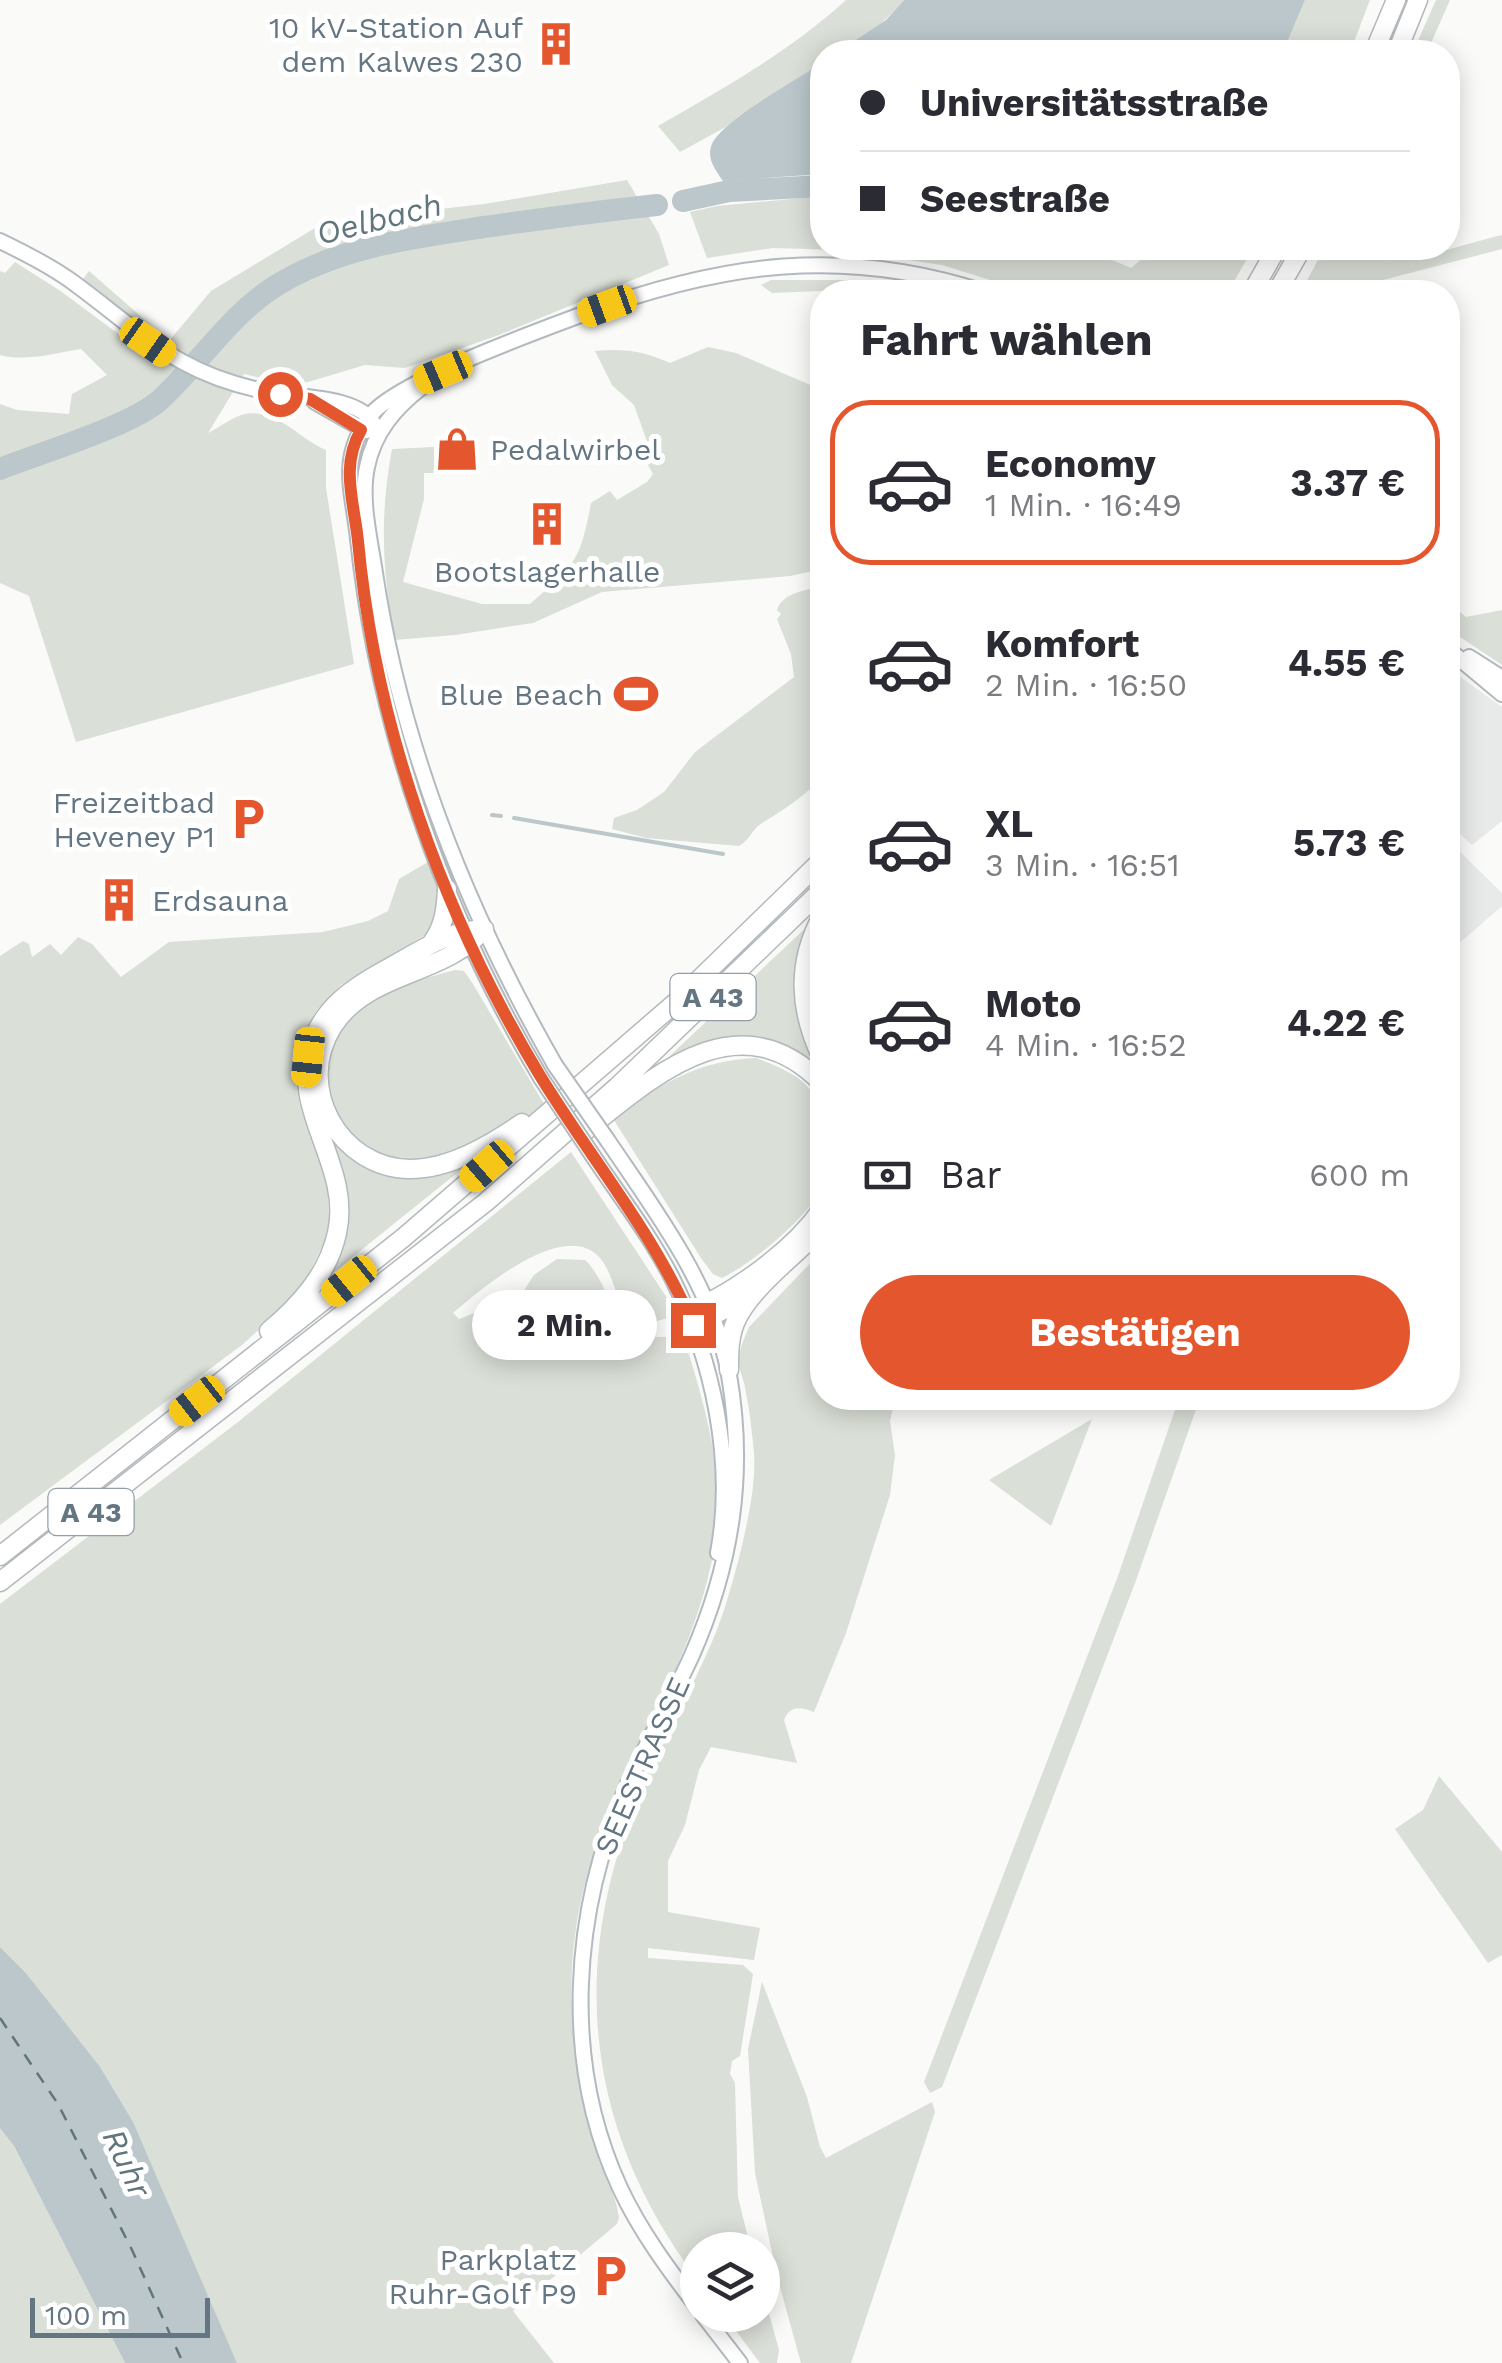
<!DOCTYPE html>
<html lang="de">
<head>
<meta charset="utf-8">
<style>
	:root { --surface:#fff; --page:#f2f2f3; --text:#2b2b33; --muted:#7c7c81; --line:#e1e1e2; --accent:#e4572e }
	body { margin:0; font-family:"Work Sans",sans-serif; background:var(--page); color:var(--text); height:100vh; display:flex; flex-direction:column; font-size:38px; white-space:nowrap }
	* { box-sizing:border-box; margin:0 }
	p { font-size:32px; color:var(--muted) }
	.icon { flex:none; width:55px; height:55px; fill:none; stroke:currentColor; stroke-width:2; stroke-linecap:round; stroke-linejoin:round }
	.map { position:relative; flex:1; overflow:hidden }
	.sheet { position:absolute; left:810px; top:280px; width:650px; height:1130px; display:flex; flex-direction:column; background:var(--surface); border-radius:40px; box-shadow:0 5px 25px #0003 }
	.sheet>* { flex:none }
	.guide { position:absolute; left:810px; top:40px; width:650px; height:220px; border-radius:40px; box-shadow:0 5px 25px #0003; display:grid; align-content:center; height:220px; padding:0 50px; background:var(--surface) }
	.controls { position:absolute; left:680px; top:2232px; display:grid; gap:20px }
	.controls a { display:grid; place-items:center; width:100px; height:100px; border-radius:50%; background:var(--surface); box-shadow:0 5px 25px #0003; font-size:50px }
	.scale { position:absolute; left:30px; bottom:25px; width:180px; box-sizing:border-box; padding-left:10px; border:5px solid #657683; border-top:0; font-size:28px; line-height:35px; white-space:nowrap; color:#657683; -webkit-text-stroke:8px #fff; paint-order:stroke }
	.end { position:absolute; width:45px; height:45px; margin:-22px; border:12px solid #e4572e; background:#fff; box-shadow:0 0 0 5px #fff }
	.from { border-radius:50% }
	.bubble { position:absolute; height:70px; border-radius:35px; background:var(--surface); box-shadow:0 5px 25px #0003; font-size:32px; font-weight:700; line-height:70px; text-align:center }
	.car { position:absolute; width:30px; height:60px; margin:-30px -15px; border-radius:12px; box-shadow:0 0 8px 2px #0007; background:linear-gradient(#f5c518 24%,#345 0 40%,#f5c518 0 76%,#345 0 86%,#f5c518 0) }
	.guide b { display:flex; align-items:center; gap:35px; height:95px; font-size:38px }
	.guide b+b { border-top:2px solid var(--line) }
	.guide i { width:25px; height:25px; background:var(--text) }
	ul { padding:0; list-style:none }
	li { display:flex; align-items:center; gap:30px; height:165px; margin:0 20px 15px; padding:0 30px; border:5px solid transparent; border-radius:40px }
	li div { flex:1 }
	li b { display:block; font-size:38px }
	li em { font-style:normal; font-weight:700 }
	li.current { border-color:var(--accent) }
	li>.icon { width:90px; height:90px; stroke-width:1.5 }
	h2 { padding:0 50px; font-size:45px; line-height:120px }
	.pay { display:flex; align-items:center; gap:25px; height:110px; padding:0 50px; font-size:38px }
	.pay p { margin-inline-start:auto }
	.action { display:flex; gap:20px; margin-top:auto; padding:20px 50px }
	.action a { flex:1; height:115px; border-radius:60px; background:var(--accent); color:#fff; font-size:40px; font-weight:700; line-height:115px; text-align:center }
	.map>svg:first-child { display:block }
</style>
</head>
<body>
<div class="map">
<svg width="1502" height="2363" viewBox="0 0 1502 2363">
	<rect width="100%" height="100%" fill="#fafaf8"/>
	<!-- built -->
	<path fill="#e8e9e9" d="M 1448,668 L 1502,707 L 1502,821 L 1472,845 L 1448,823 Z
		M 1448,840 L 1502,893 L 1502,906 L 1448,953 Z"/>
	<!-- green -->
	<path fill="#dadfd7" d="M 846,0 L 904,0 C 884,23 853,52 822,52 L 822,63 L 724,128 L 680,152 L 658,126 C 724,88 789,52 846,0 Z
		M 1305,0 L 1370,0 L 1350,52 L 1283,52 Z
		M 1436,0 L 1450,0 L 1427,52 L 1413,52 Z
		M 627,180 L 659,234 L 669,265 L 499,335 L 405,368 L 365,365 L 308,382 L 285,384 L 244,374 L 208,433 C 219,428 232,417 245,414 C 277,408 299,439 326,450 L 326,488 L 354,664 L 76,742 L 29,596 L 0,583 L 0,404 L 17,410 L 69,414 L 72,394 L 107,375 L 81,349 C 55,353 25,362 0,355 L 0,271 L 5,273 L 15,262 L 59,290 L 147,355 L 161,346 L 81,282 L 89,271 L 169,341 L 211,291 L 325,222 L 484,204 Z
		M 822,196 L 822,248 L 1084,248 L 1131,268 L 1155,248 L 1253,248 L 1228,292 L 1028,292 L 942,265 L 841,250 L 773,248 L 707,258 L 690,212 L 717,206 Z
		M 1502,235 L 1502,249 L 1337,292 L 1301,292 L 1324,248 C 1346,247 1363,259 1385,260 C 1416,262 1470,242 1502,235 Z
		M 771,280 L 877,280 L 939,292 L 889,292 L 868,289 L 772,293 L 761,285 Z
		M 708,347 L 736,353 L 822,390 L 822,569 L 790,576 L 602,592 L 533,623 L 455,635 L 394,640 C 383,570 379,519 392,449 L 434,447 L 434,473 L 424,473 L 424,499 L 403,582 L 482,604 L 530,604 C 575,565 580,562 591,503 L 610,491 L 617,500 L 647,482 L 653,474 L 648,465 L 654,461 L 634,405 L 612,385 L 595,351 C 623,348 645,351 670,363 Z
		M 822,586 L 822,778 C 804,796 784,810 762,823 C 752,829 750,840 739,846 L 646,838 L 612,829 L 614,818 L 637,810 L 664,792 L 695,752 L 794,677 L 791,654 L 777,619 L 781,614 L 777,610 C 783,592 805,591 822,586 Z
		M 1448,602 L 1466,617 L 1502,610 L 1502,665 L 1448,629 Z
		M 433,859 L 445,890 L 430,932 L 341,985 L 317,1010 L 305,1035 L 298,1054 L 295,1079 L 300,1105 L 327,1175 L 329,1221 L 324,1243 L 299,1293 L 242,1345 L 0,1525 L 0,956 L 23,941 L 29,944 L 32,957 L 50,944 L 61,955 L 78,937 L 92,944 L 121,977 L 169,942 L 323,932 L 368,921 L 388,911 L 399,879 Z
		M 813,921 L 800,963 L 822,1077 L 759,1042 L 658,1067 Z
		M 455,970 L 464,971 L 473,984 L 544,1104 L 505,1133 L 425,1165 L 386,1163 L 339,1130 L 321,1077 L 337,1026 L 373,992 Z
		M 333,1024 L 319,1095 L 375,1164 L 464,1157 L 467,1165 L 319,1284 L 340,1232 L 313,1110 Z
		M 756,1058 C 814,1080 822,1092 822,1154 C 822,1165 825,1182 820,1191 C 805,1220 751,1264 722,1278 L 713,1274 L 701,1258 L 612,1117 C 662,1085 694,1061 756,1058 Z
		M 571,1152 L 671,1304 L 670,1317 C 614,1339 622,1284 600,1258 C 565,1217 481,1289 453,1313 L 459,1319 L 521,1295 L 534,1275 L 557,1259 L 585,1260 C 611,1285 608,1326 649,1336 C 660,1338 670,1336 681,1337 L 685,1341 C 703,1400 723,1466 717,1528 C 701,1674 593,1789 575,1936 C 565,2008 577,2084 597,2154 C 603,2175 617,2197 619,2218 L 617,2224 L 513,2311 L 554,2363 L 237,2363 L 180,2235 L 56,2012 L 26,1973 L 0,1947 L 0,1604 L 238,1422 Z
		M 822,1251 L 822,1398 L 895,1398 L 890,1421 L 895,1455 L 890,1495 L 846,1633 L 814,1712 C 801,1707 790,1705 784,1720 L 797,1763 L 711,1747 L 699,1770 L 685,1825 L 668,1861 L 668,1912 L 760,1928 L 754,1960 L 648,1948 L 648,1958 L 743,1965 L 753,1974 L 740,2056 L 732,2061 L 730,2074 L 735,2083 L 738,2197 L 751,2250 L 698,2250 L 697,2279 C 583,2127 568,1961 642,1787 C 663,1739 690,1693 711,1644 C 724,1615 733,1581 741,1550 C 748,1519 756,1486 754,1453 C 752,1433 750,1412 746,1393 C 745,1383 740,1373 739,1364 C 738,1351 744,1339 749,1327 Z
		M 1179,1398 L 1200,1398 L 1135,1583 L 942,2087 L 930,2093 L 924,2082 L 1118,1576 Z
		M 1092,1419 L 1051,1526 L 989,1480 Z
		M 1439,1776 L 1502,1852 L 1502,1955 L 1488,1963 L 1395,1829 L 1423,1810 Z
		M 762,1982 L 807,2097 L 820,2147 L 826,2158 L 932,2102 L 935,2112 L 851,2363 L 801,2363 L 777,2276 L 755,2173 L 748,2049 Z
		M 0,2128 L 14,2146 L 125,2363 L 0,2363 Z
		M 763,2292 L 779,2350 L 777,2363 L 760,2363 L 724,2315 L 762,2315 Z"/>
	<!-- water -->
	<path fill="#bbc7cb" d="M 904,0 L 1305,0 L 1283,52 L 838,52 L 886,20 Z
		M 822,63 L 822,174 L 723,181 C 715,169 706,158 712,144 C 723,120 798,79 822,63 Z
		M 0,1947 L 26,1973 L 100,2067 L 133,2122 L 237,2363 L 125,2363 L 14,2146 L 0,2128 Z"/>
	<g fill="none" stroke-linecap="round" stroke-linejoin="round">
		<!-- stream -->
		<path stroke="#bbc7cb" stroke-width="4" d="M 492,815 L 501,816
			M 514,818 L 723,854"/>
		<!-- canal -->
		<path stroke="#bbc7cb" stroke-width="12" d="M 815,186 L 817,174
			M 754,189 L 755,176"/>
		<!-- river -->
		<path stroke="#bbc7cb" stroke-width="22" d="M 683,201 L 729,191 L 822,186
			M 0,469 C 40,453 131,426 160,400 C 199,364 229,316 274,287 C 337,247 411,238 484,227 C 542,219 599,211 657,205"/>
		<!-- ferry -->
		<path stroke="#60757c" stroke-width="2.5" stroke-dasharray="12 10" stroke-linecap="butt" d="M 0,2018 L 58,2104 L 132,2250 L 183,2363"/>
		<!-- secondary casing -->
		<g stroke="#b3babf" stroke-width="18">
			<path id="secondary" d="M 0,241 C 25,253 51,266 74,283 C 147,337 179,376 274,393 C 303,398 359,397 374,424
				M 422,387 C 395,408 374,432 367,467 C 360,500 370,539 375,573 C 401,747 468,913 555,1065
				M 315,402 L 366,431
				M 1448,649 L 1502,694
				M 1469,657 L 1502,678
				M 541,1078 C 444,914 378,729 358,539 C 353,491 338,459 370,416 C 395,382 541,330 586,313 C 723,263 843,246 984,292
				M 608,1141 C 656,1212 714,1288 729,1375 C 746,1473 732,1564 692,1655 C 672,1699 648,1740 628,1784 C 572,1910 561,2060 620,2188 C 640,2231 669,2270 698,2308
				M 593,1156 C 619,1195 650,1235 672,1278 C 713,1360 735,1462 718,1553
				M 703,2315 L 740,2363"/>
		</g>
		<!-- highway casing -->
		<g stroke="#b4b9bd" stroke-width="21">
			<path id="highway" d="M 1374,52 L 1396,0
				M 1397,52 L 1418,0
				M 1252,292 L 1277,248
				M 1277,292 L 1302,248
				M 822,916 C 796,964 799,1010 822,1058
				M 484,929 C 445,976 368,971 333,1026 C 294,1087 339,1168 410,1169 C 450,1169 490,1145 522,1123
				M 431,944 C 444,927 446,910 447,889
				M 585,1131 C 656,1074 739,999 822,1083
				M 688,1312 C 734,1293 793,1251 822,1209
				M 693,1325 L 746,1299
				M 269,1331 C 300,1305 328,1274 337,1233 C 352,1167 292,1113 310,1048 C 322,1008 352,988 387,969 C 418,952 449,930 484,929
				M 729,1370 C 729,1354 729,1338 735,1323 C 749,1289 797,1254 822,1228
				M 0,1556 L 403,1238 L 675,1003 L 822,860
				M 0,1582 L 486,1202 L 617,1087 L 822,890"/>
		</g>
		<!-- secondary -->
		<use href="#secondary" stroke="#fff" stroke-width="14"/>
		<!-- highway -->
		<use href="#highway" stroke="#fff" stroke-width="18"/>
		<!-- secondary-bridge casing -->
		<g stroke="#b3babf" stroke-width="18" stroke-linecap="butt">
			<path id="secondary-bridge" d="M 555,1065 L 608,1141
				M 541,1078 L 593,1156"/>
		</g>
		<!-- secondary-bridge -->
		<use href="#secondary-bridge" stroke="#fff" stroke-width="14"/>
	</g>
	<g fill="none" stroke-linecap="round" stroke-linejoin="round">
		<!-- route -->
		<path stroke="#e4572e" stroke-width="12" d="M 280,394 L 310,399 L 361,430 C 340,466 354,502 358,541 C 375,726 443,915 539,1074 C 590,1158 655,1234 693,1325"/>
	</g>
	<!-- icons -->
	<defs>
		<g id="building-bare" transform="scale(3.45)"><path d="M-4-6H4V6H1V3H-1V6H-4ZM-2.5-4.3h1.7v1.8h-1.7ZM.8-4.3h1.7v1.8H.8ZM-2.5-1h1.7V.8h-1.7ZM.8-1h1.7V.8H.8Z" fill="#e4572e" stroke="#fff" stroke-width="2.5" paint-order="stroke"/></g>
		<g id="shop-bare" transform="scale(3.45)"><path d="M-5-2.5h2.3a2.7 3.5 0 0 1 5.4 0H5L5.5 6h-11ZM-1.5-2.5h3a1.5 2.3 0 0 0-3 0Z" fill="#e4572e" stroke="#fff" stroke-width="2.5" paint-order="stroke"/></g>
		<g id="stadium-bare" transform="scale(3.45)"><path d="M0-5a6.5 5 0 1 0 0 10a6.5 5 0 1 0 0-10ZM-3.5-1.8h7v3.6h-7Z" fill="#e4572e" stroke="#fff" stroke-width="2.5" paint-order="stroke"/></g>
		<g id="parking-bare" transform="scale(3.45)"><path d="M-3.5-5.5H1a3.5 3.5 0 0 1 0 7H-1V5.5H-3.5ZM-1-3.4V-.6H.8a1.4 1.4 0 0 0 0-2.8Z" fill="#e4572e" stroke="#fff" stroke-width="2.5" paint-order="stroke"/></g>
	</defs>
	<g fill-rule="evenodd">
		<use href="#building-bare" x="556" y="44"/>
		<use href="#shop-bare" x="457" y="449"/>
		<use href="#building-bare" x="547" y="524"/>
		<use href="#stadium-bare" x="636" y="694"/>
		<use href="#parking-bare" x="248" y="819"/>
		<use href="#building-bare" x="119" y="900"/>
		<use href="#parking-bare" x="610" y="2276"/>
	</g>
	<g text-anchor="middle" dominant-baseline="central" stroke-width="10" stroke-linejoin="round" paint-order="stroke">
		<!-- shield labels -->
		<g fill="#fff" stroke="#939fa8" stroke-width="2.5">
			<rect x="670.5" y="974" width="85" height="46" rx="8"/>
			<rect x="48.5" y="1489" width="85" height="46" rx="8"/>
		</g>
		<g font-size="28" font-weight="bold" fill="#657683">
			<text x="713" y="997">A 43</text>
			<text x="91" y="1512">A 43</text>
		</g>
		<!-- poi labels -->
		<g font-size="30" fill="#657683" stroke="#fff" text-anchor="end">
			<text x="523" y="27">10 kV-Station Auf<tspan x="523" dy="34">dem Kalwes 230</tspan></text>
			<text x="490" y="449" text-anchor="start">Pedalwirbel</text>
			<text x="547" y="571" text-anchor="middle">Bootslagerhalle</text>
			<text x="603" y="694">Blue Beach</text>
			<text x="215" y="802">Freizeitbad<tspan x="215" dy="34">Heveney P1</tspan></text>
			<text x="152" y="900" text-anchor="start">Erdsauna</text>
			<text x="577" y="2259">Parkplatz<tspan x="577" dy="34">Ruhr-Golf P9</tspan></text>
		</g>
		<!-- street labels -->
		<g font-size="30" fill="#657683" stroke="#fff">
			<text transform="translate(642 1766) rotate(-66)">SEESTRASSE</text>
		</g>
		<!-- water labels -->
		<g font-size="32" font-style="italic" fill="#60757c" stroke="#fff">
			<text transform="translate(379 219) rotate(-14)">Oelbach</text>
			<text transform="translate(127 2163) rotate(65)">Ruhr</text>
		</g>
	</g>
</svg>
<div class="controls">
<a><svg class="icon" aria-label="layers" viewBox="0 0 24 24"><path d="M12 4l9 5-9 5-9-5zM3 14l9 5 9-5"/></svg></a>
</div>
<div class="scale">100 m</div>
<i class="end from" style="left:280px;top:394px"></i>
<i class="end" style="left:693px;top:1325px"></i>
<div class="bubble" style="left:472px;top:1290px;width:185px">2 Min.</div>
<i class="car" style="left:607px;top:306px;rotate:250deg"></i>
<i class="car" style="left:148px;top:342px;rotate:125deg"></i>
<i class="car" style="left:443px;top:372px;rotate:247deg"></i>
<i class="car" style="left:308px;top:1057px;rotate:186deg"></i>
<i class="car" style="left:487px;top:1166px;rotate:229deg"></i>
<i class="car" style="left:349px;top:1281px;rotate:231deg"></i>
<i class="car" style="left:197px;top:1401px;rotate:232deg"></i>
<div class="guide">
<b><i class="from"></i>Universitätsstraße</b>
<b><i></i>Seestraße</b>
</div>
<section class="sheet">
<h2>Fahrt wählen</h2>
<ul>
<li class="current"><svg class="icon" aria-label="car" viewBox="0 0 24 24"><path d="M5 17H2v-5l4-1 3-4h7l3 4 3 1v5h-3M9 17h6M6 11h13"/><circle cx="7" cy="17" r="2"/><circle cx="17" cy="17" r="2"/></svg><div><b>Economy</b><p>1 Min. · 16:49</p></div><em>3.37 €</em></li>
<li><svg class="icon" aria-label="car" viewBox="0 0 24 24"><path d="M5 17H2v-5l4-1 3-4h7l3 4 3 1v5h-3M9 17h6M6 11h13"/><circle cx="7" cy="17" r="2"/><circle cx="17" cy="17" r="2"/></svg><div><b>Komfort</b><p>2 Min. · 16:50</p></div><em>4.55 €</em></li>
<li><svg class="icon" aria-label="car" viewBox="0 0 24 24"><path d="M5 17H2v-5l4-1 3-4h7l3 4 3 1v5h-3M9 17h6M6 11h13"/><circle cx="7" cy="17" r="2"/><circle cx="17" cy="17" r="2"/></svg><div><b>XL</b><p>3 Min. · 16:51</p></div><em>5.73 €</em></li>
<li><svg class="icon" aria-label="car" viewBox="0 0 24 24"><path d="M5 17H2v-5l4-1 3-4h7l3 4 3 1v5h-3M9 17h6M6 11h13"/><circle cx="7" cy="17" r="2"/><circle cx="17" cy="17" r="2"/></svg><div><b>Moto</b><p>4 Min. · 16:52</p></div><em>4.22 €</em></li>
</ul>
<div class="pay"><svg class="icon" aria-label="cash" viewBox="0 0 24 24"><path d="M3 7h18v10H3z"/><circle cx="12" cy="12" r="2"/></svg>Bar<p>600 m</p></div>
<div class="action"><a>Bestätigen</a></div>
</section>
</div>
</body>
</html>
